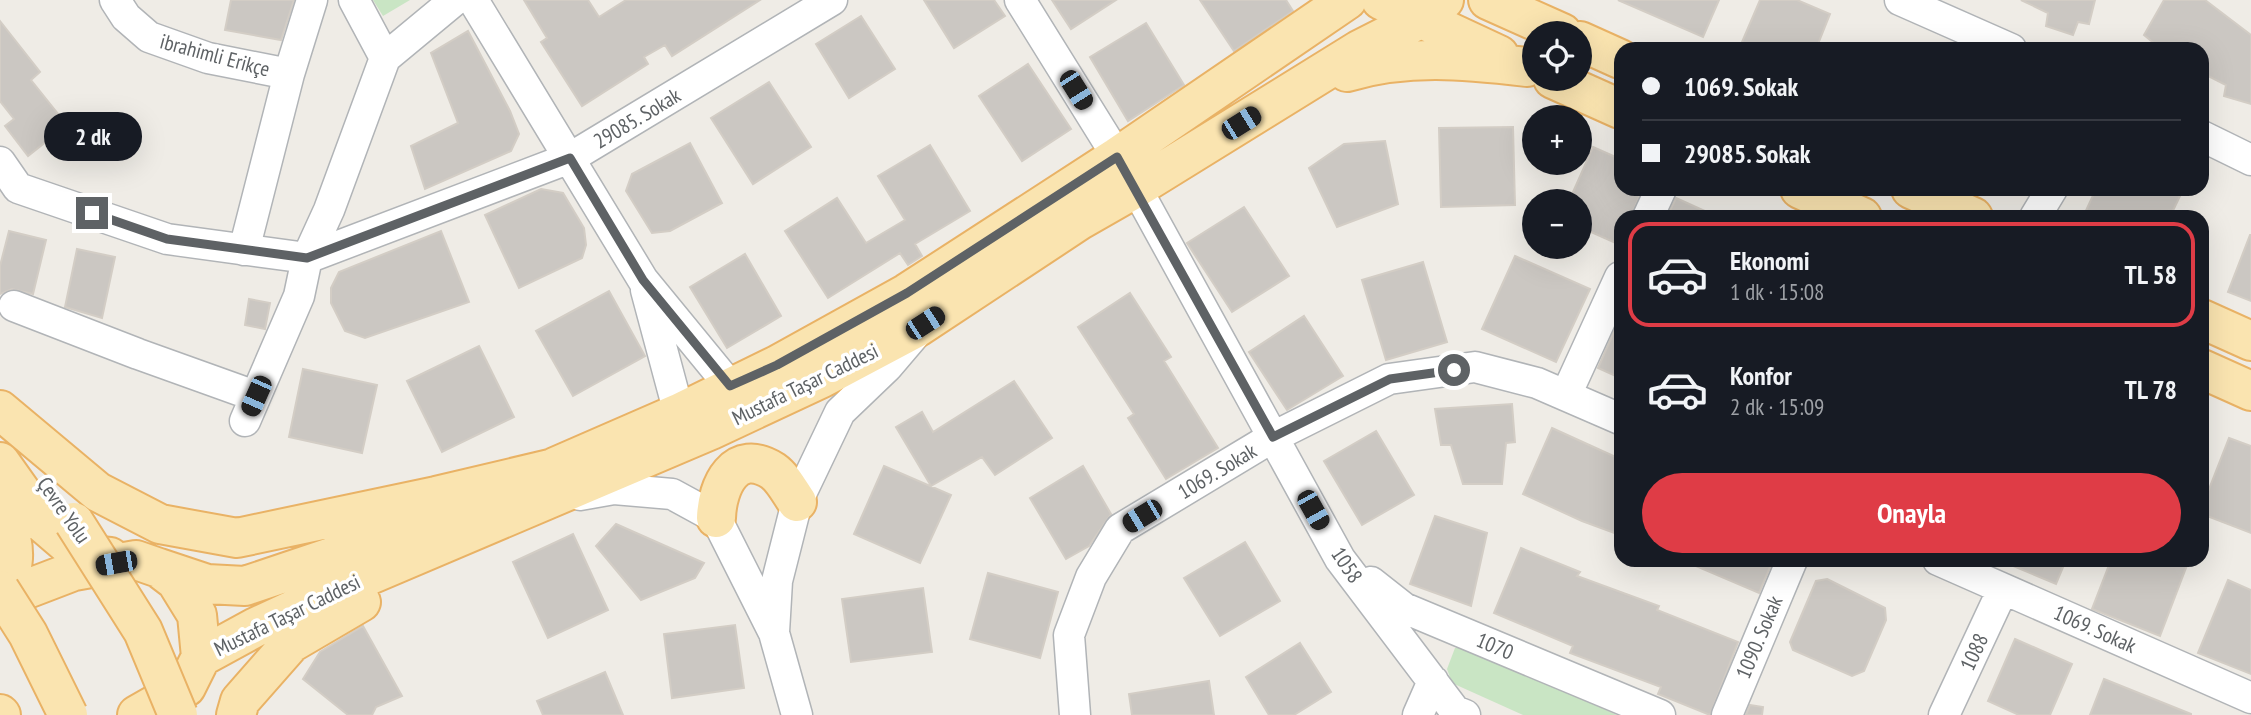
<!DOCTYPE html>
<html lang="tr">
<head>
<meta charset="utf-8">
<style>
	:root { --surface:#171b24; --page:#242831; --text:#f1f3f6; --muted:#9ea1a6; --line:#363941; --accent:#df3c46 }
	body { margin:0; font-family:"PT Sans Narrow",sans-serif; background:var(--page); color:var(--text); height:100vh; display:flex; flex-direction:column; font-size:26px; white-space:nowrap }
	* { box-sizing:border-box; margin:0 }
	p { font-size:23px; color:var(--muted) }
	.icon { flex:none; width:38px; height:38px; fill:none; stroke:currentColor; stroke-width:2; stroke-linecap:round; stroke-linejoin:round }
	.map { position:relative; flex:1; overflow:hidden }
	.details { position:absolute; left:1614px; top:210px; width:595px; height:357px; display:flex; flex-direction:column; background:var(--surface); border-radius:21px; box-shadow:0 7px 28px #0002 }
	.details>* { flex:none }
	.guide { position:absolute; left:1614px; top:42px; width:595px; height:154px; border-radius:21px; box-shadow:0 7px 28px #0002; display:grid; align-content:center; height:154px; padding:0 28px; background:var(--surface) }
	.fabs { position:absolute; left:1522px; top:21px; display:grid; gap:14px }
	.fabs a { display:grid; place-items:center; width:70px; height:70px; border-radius:50%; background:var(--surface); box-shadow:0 7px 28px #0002; font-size:35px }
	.end { position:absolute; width:32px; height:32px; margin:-16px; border:9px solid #5e6265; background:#fff; box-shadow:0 0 0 4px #fff }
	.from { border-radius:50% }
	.bubble { position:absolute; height:49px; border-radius:24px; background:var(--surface); box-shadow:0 7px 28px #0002; font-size:23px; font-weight:600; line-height:49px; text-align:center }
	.car { position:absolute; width:21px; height:42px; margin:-21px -10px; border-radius:9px; box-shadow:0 0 5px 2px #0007; background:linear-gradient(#222 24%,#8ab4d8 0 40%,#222 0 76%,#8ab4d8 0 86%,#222 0) }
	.guide b { display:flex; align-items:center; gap:24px; height:66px; font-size:26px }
	.guide b+b { border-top:2px solid var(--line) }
	.guide i { width:18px; height:18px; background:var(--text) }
	ul { padding:12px 0 0; list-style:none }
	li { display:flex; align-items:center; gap:21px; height:105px; margin:0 14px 10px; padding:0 14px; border:4px solid transparent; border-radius:21px }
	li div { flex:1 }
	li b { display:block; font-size:26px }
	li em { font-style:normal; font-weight:600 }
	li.on { border-color:var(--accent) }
	li>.icon { width:63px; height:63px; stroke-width:1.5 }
	.primary-button { display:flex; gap:14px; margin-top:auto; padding:14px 28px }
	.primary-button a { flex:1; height:80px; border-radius:42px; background:var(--accent); color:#fff; font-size:28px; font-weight:600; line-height:80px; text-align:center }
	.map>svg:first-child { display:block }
</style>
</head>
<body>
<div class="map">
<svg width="2251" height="715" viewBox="0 0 2251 715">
	<rect width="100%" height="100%" fill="#efece6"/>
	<!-- green -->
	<path fill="#c9e5c4" d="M 373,0 L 410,0 L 383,16 Z
		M 1469,647 L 1617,715 L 1523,715 L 1452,683 L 1447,669 L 1455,648 Z"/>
	<!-- building -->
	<path fill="#cbc7c2" stroke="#d3cdc5" stroke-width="2" d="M 231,0 L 294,0 L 281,40 L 225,30 Z
		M 524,0 L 588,0 L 599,17 L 626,0 L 760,0 L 672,56 L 665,45 L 644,57 L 648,64 L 582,106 L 541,42 L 547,38 Z
		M 924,0 L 994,0 L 1005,16 L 954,48 Z
		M 1052,0 L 1116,0 L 1071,29 Z
		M 1200,0 L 1286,0 L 1293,11 L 1234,51 Z
		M 1618,0 L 1719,0 L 1703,37 Z
		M 1760,0 L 1797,0 L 1830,14 L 1816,49 L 1739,49 Z
		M 2021,0 L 2095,0 L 2089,24 L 2078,22 L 2073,35 L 2046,26 L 2048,13 Z
		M 2164,0 L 2205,0 L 2251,35 L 2251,104 L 2224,96 L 2226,85 L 2202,73 L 2202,49 L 2161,49 L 2144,35 Z
		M 861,16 L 895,69 L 849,98 L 816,44 Z
		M 0,21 L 40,72 L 31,80 L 67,125 L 28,156 L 5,126 L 14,119 L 0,101 Z
		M 1146,23 L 1184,85 L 1128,121 L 1090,57 Z
		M 468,31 L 510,111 L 519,134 L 511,151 L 425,189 L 411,146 L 458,123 L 431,53 Z
		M 1028,64 L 1071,129 L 1022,161 L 979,96 Z
		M 769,82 L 811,147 L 753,184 L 711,118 Z
		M 1513,127 L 1515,205 L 1441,207 L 1439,128 Z
		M 1385,141 L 1398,204 L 1337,227 L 1309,168 L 1344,144 Z
		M 690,143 L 722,203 L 670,231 L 652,233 L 626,191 L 632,174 Z
		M 930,145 L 970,211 L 915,244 L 922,256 L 908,265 L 900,253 L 828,298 L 785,231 L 837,198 L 866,243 L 905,220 L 878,176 Z
		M 1593,147 L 1620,159 L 1620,189 L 1642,189 L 1631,217 L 1620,217 L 1620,245 L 1580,227 L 1580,201 L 1569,201 Z
		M 541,189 L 563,193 L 584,228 L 586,245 L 582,258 L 519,288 L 485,215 Z
		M 2096,189 L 2164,189 L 2180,196 L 2170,217 L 2083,217 Z
		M 1676,198 L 1718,217 L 1667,217 Z
		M 1244,207 L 1289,276 L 1232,312 L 1187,243 Z
		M 9,231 L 46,240 L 33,294 L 12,289 L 0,294 L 0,266 Z
		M 441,231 L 469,302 L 365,338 L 345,331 L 331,303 L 331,288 L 339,272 Z
		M 2250,235 L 2251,235 L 2251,301 L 2228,292 Z
		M 77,249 L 115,257 L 102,318 L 65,307 Z
		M 745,254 L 781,316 L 727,348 L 690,287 Z
		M 1515,256 L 1590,289 L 1556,362 L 1482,329 Z
		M 1423,262 L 1447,342 L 1386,360 L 1362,280 Z
		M 609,291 L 645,356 L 573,396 L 536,331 Z
		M 1130,293 L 1171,357 L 1164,361 L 1218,448 L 1166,479 L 1128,418 L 1134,414 L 1078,327 Z
		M 249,299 L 270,303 L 265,329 L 245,325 Z
		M 1304,316 L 1343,376 L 1287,410 L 1249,352 Z
		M 1620,318 L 1620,378 L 1598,368 Z
		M 479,346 L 514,417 L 442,452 L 407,381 Z
		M 303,369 L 377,385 L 362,453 L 289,437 Z
		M 1014,381 L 1052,438 L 995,475 L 982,457 L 931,486 L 896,427 L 922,412 L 933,432 Z
		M 1512,404 L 1515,442 L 1506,443 L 1502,484 L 1463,484 L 1451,445 L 1441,445 L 1435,409 Z
		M 1552,428 L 1620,459 L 1620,535 L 1582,521 L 1523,494 Z
		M 1376,431 L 1414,495 L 1362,525 L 1324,461 Z
		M 2229,438 L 2251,446 L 2251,533 L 2202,514 L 2202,507 Z
		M 884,466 L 951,495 L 920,563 L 854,534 Z
		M 1083,466 L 1111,514 L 1089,546 L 1066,559 L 1030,498 Z
		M 1435,516 L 1487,533 L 1471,606 L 1410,584 Z
		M 616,524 L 704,563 L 695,578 L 641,600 L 596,546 Z
		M 573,534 L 608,610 L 548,638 L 513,562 Z
		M 1245,542 L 1280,601 L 1220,636 L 1184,578 Z
		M 1521,548 L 1580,572 L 1577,576 L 1659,606 L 1657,610 L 1738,642 L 1710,715 L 1658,694 L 1661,687 L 1570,653 L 1573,646 L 1494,613 Z
		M 1682,560 L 1773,560 L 1759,593 Z
		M 1999,560 L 2066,560 L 2056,584 Z
		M 2111,560 L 2189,560 L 2160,636 L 2092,609 Z
		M 988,573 L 1058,592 L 1040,658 L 970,639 Z
		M 1827,579 L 1885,608 L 1886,620 L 1864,671 L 1852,676 L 1793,650 L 1790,642 L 1816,581 Z
		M 2228,580 L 2251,590 L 2251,674 L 2198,653 Z
		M 923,588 L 932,652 L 851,662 L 842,599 Z
		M 735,625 L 744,688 L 672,698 L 664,634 Z
		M 363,626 L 402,696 L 376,707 L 372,715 L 348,715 L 303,679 L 320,652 Z
		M 2015,639 L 2072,664 L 2050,715 L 2019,715 L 1988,701 Z
		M 1300,643 L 1331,692 L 1294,715 L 1269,715 L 1246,677 Z
		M 605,672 L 623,715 L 543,715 L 537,701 Z
		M 2104,679 L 2191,714 L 2191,715 L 2090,715 Z
		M 1209,681 L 1214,715 L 1132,715 L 1129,694 Z
		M 1750,705 L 1763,707 L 1762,715 L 1746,715 Z"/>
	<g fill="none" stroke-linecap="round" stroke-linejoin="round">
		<!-- minor casing -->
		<g stroke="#b1b4b7" stroke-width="33">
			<path id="minor" d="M 115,0 L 126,17 L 149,37 L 208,58 L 289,74
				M 354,0 L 385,58
				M 473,0 L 643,280 L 730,386
				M 1020,0 L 1130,177 L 1340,559 L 1455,711 L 1465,715
				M 1900,0 L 2011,49
				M 2202,136 L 2251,160
				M 0,162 L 18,188 L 167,239 L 307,258 L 570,158 L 832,0
				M 1648,217 L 1661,189
				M 2035,217 L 2052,189
				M 244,250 L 289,74 L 312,0
				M 646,290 L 679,413
				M 14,306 L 138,354 L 255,396
				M 1566,395 L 1620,277
				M 245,421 L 299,296 L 307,258 L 329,210 L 385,58 L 455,0
				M 580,495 L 614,489 L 672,494 L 716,518 L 774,633 L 797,715
				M 1938,560 L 2251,698
				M 1371,582 L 1404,608 L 1660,715
				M 774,632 L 777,581 L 797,502 L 840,412 L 887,367 L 916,333
				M 1075,715 L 1069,635 L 1091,577 L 1120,529 L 1273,437 L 1389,379 L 1475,367 L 1537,383 L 1620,419
				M 1418,715 L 1433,681
				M 1727,715 L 1792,560
				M 1944,715 L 2003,589"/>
		</g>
		<!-- major casing -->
		<g stroke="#e9b265" stroke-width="42">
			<path id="major" d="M 1381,0 L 1499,55
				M 1488,0 L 1562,33
				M 1580,41 L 1620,59
				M 1347,72 C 1409,54 1464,60 1527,67
				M 1553,79 L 1620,109
				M 1800,189 L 1862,217
				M 1911,189 L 1973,217
				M 2202,319 L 2251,341
				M 2202,369 L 2251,391
				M 0,410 L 98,492 L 160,524 L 237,538 L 436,496 L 550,469
				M 0,462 L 44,524 L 79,554 L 110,557
				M 555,467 L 679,413 L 777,365 L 907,293 L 1117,157 L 1347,0
				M 0,509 C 9,524 17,551 11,569 C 9,575 4,582 0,588
				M 716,518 C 717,486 735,447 773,471 C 783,478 790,492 797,502
				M 159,568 L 207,584 L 245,586 L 370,544 L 503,490
				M 0,605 L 27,589 L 74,571 L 136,560 L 159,568 L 176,581 L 197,615 L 201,657 L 186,687 L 137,715
				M 201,657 L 256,627 L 351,583 L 711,430 L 822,378 L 918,327 L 1080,220 L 1136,188 L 1359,50 L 1420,19 L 1444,0
				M 0,714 L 1,715
				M 236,715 L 240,701 L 291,643 L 361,602"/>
		</g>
		<!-- minor -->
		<use href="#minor" stroke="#fff" stroke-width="30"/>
		<!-- major -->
		<use href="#major" stroke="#fae4b0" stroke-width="38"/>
		<!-- major-bridge casing -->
		<g stroke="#e9b265" stroke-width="42" stroke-linecap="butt">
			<path id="major-bridge" d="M 74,522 L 143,631 L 178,715
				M 0,590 L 28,634 L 68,715"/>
		</g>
		<!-- major-bridge -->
		<use href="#major-bridge" stroke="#fae4b0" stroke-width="38"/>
	</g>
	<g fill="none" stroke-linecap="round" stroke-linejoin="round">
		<!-- route -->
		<path stroke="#5e6265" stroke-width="9" d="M 92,213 L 167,239 L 307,258 L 570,158 L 643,280 L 730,386 L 777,365 L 907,293 L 1117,157 L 1273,437 L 1390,379 L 1454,370"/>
	</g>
	<g text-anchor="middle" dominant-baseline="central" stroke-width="7" stroke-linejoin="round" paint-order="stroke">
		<!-- street labels -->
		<g font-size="21" fill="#5e6265" stroke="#fff">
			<text transform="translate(215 55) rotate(15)">ibrahimli Erikçe</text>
			<text transform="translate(637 118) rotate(-31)">29085. Sokak</text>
			<text transform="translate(805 384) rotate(-26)">Mustafa Taşar Caddesi</text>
			<text transform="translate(1217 471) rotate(-31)">1069. Sokak</text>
			<text transform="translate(64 510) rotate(55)">Çevre Yolu</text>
			<text transform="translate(1347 565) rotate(56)">1058</text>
			<text transform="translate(287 615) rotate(-26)">Mustafa Taşar Caddesi</text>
			<text transform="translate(2095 629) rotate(24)">1069. Sokak</text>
			<text transform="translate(1759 637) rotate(-67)">1090. Sokak</text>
			<text transform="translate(1495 646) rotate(23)">1070</text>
			<text transform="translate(1974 652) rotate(-65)">1088</text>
		</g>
	</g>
</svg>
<div class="fabs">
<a><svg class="icon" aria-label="locate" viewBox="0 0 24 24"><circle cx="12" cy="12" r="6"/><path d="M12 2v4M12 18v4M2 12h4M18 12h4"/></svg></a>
<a>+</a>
<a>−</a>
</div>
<i class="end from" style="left:1454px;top:370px"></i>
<i class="end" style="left:92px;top:213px"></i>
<div class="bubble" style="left:44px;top:112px;width:98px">2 dk</div>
<i class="car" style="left:1076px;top:90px;rotate:148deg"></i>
<i class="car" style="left:1241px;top:123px;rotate:58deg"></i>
<i class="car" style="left:925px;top:323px;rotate:57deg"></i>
<i class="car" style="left:256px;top:396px;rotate:204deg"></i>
<i class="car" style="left:1313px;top:510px;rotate:151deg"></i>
<i class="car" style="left:1142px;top:516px;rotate:239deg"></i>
<i class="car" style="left:116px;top:563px;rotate:260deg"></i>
<div class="guide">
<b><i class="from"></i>1069. Sokak</b>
<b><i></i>29085. Sokak</b>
</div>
<section class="details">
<ul>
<li class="on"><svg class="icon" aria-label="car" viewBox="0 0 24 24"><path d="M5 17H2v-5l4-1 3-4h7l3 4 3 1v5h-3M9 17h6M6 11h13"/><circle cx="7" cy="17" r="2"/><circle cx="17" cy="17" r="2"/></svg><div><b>Ekonomi</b><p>1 dk · 15:08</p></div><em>TL 58</em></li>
<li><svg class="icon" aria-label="car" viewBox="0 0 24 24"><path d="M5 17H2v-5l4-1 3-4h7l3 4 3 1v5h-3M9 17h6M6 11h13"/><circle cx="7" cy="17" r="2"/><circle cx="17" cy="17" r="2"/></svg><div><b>Konfor</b><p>2 dk · 15:09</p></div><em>TL 78</em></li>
</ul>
<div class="primary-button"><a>Onayla</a></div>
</section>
</div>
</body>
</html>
